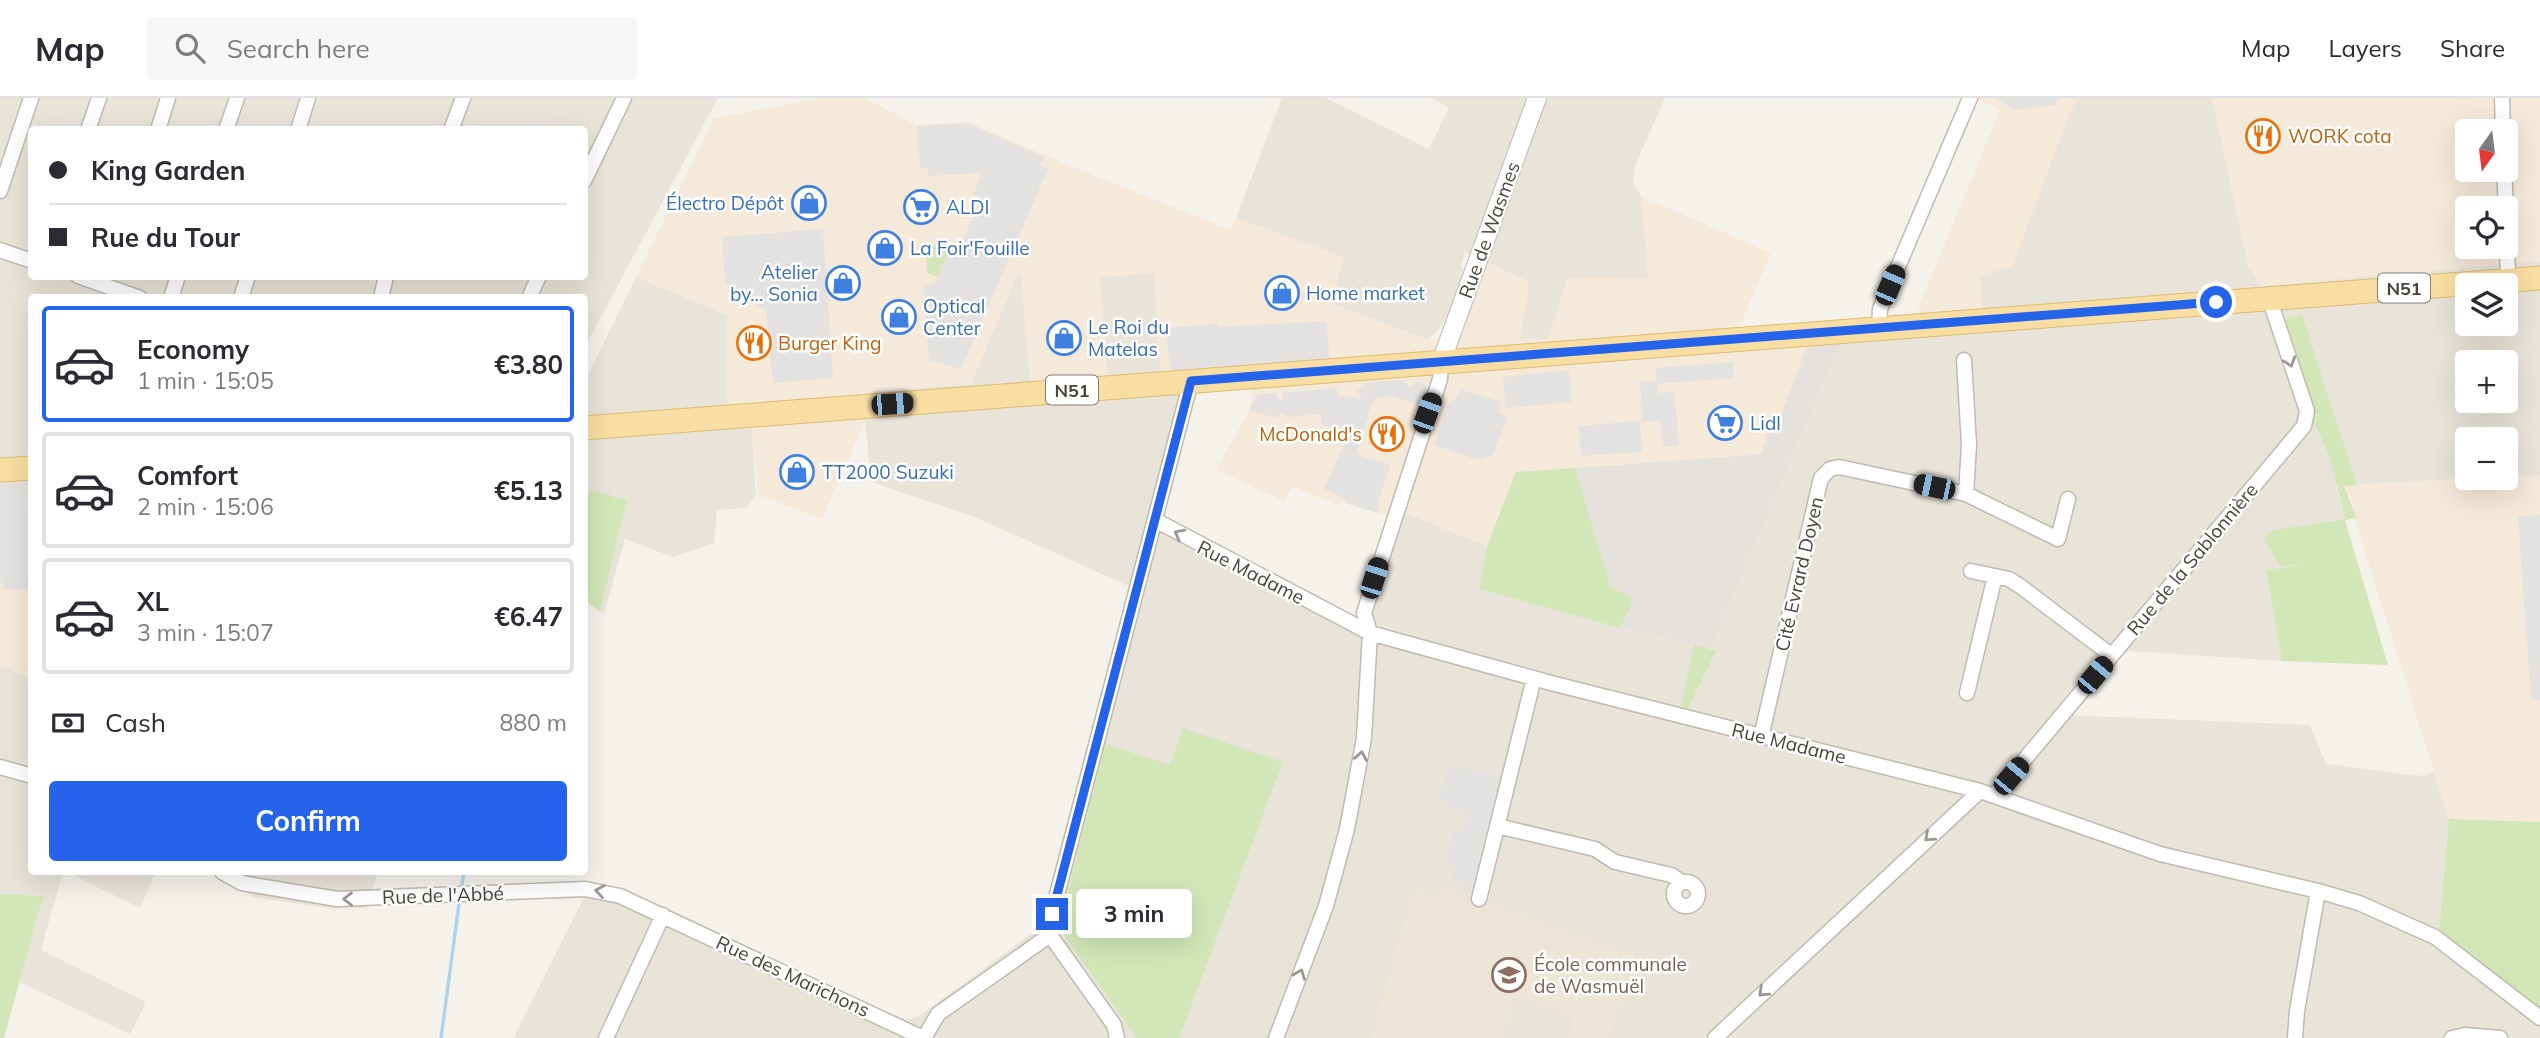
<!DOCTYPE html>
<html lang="en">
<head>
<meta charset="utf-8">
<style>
	:root { --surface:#fff; --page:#f7f7f7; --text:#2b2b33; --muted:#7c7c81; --line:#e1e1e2; --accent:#2563eb }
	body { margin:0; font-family:Mulish,sans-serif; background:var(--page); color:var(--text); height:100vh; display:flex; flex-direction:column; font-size:26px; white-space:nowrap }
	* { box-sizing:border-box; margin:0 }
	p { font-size:23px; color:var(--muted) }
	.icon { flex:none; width:38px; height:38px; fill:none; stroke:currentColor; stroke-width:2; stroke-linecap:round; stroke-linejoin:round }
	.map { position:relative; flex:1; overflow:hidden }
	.sheet { position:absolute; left:28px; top:196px; width:560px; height:581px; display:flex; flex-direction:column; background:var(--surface); border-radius:7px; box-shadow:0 7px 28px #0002 }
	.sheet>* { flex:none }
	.banner { position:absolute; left:28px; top:28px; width:560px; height:154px; border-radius:7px; box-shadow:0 7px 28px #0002; display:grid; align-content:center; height:154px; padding:0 21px; background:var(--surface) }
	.needle { width:46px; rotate:194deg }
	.tools { position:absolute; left:2455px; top:21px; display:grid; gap:14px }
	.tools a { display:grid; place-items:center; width:63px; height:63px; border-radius:7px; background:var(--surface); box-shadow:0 7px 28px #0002; font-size:35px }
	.end { position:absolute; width:32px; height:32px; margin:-16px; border:9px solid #2563eb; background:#fff; box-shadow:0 0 0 4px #fff }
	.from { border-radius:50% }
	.bubble { position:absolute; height:49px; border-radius:7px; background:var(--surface); box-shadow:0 7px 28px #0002; font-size:23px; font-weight:700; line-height:49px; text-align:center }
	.car { position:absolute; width:21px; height:42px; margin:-21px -10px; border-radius:9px; box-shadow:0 0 5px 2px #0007; background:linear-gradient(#222 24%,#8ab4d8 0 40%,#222 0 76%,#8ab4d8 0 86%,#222 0) }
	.banner b { display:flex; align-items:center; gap:24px; height:66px; font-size:26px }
	.banner b+b { border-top:2px solid var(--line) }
	.banner i { width:18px; height:18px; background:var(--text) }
	ul { padding:12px 0 0; list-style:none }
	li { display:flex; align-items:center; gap:21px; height:116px; margin:0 14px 10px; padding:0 7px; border:4px solid var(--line); border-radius:7px }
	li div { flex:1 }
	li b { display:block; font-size:26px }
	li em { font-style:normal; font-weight:700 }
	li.current { border-color:var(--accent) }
	li>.icon { width:63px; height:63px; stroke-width:1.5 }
	.pay { display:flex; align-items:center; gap:18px; height:77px; padding:0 21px; font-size:26px }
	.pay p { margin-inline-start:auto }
	.action { display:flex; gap:14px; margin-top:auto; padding:14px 21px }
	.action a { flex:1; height:80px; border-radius:7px; background:var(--accent); color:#fff; font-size:28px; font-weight:700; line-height:80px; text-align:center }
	header { display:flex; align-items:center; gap:42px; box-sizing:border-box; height:98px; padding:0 35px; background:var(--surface); border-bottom:2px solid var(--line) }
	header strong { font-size:33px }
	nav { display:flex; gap:38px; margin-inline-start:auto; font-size:24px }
	.search { width:490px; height:63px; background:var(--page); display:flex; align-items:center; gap:18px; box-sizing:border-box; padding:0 24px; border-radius:7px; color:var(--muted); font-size:26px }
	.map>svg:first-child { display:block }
</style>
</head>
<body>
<header>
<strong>Map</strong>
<div class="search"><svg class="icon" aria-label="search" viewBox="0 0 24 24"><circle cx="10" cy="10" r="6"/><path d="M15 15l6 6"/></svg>Search here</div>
<nav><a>Map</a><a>Layers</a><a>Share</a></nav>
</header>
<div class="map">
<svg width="2540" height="940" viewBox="0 0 2540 940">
	<rect width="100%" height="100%" fill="#f5f2ec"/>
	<!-- residential -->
	<path fill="#e8e4da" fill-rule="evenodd" d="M 0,0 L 718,0 L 585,249 L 584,200 L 32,200 L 32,774 L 63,774 L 41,852 L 146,904 L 130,936 L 19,884 L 42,798 L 0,796 ZM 32,32 L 584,32 L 584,178 L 32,178 Z
		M 1282,0 L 1326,0 L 1429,51 L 1449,9 L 1431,0 L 1665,0 L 1635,68 L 1633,86 L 1641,98 L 1649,179 L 1548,242 L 1519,241 L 1529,184 L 1465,154 L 1461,167 L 1465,177 L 1453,208 L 1438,232 L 1428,242 L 1332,206 L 1343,159 L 1236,120 Z
		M 2077,0 L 2212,0 L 2248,167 L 2261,188 L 2540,163 L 2540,377 L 2506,379 L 2506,341 L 2468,341 L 2468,380 L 2485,380 L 2336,388 L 2345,422 L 2334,423 L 2328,465 L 2266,472 L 2282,563 L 2115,552 L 2062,617 L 2310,627 L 2326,666 L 2420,678 L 2434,674 L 2449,721 L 2439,833 L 2540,912 L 2540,940 L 513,940 L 592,784 L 623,793 L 894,919 L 908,921 L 919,918 L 1039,830 L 1129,488 L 972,418 L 871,384 L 865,323 L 875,293 L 971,286 L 1021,167 L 1030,284 L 1100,179 L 1154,175 L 1161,285 L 1191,283 L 1155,422 L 1369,535 L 1364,515 L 1396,411 L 1487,448 L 1480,491 L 1620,530 L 1711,551 L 1847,232 L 1983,222 L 1980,176 L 2012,168 L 2069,16 ZM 2468,187 L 2506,187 L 2506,226 L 2468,226 ZM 2468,264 L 2506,264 L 2506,303 L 2468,303 Z
		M 636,179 L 727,217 L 727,314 L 746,314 L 752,332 L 756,397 L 746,410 L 717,412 L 714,445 L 673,459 L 625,441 L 604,516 L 585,503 L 584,285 Z
		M 66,774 L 156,774 L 140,810 Z
		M 209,774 L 378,774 L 366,810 L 335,811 L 253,799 Z"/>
	<!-- commercial -->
	<path fill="#f5e9d9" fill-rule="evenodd" d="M 822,0 L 865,0 L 916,27 L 969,24 L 1068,67 L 1231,132 L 1236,120 L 1344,159 L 1332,206 L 1428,242 L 1459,241 L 1462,227 L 1486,164 L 1529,184 L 1520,241 L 1548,241 L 1567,180 L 1648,179 L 1641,98 L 1771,155 L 1734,240 L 1812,235 L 1774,335 L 1767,345 L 1763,346 L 1764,356 L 1517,374 L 1487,448 L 1397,411 L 1394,419 L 1341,404 L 1337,407 L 1293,388 L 1284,403 L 1216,372 L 1249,313 L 1252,295 L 1251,279 L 1161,285 L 1154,175 L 1100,179 L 1108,281 L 1030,285 L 1020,169 L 971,286 L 875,293 L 865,323 L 822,421 L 758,397 L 751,317 L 727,314 L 727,217 L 636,179 L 714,20 Z
		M 1976,0 L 2077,0 L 2069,16 L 2012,169 L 1980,177 L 1983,222 L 1921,226 L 1919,208 L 2000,12 Z
		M 2212,0 L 2540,0 L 2540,163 L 2261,188 L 2248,167 ZM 2468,33 L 2506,33 L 2506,72 L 2468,72 ZM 2468,110 L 2506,110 L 2506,149 L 2468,149 Z
		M 2540,377 L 2540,724 L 2449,721 L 2344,387 Z
		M 25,386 L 27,417 L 31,417 L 31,581 L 0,568 L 0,388 Z"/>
	<!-- industrial -->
	<path fill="#e5e1dd" d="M 1847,232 L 1711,551 L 1620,530 L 1633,500 L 1611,489 L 1575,370 L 1763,356 L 1763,346 L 1767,345 L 1766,336 L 1774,335 L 1812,235 Z"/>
	<!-- education -->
	<path fill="#ede6d7" d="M 1440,791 L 1634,856 L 1609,940 L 1568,940 L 1574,919 L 1515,898 L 1501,940 L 1371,940 L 1413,793 L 1435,798 Z"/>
	<!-- green -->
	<path fill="#d2e6b8" d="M 952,146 L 937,179 L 927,175 L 926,147 Z
		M 2302,217 L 2357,387 L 2344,388 L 2356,420 L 2345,422 L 2388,567 L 2282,563 L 2266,472 L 2309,466 L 2279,468 C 2276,457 2268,451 2264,440 L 2274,432 L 2345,421 C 2336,388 2331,344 2307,318 L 2276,221 Z
		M 1575,370 L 1611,489 L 1634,500 L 1620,530 L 1479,491 L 1487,448 L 1516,374 Z
		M 590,392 L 627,402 L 600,513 L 585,503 L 585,404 Z
		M 1694,547 L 1716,553 L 1688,610 L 1681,608 Z
		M 1183,630 L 1283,664 L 1179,940 L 1137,940 L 1061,833 L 1064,810 L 1105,646 L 1170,667 Z
		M 2449,721 L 2540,724 L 2540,912 L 2439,833 Z
		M 0,796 L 43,798 L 4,940 L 0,940 Z"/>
	<!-- parking -->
	<path fill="#e4e2e0" d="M 1994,0 L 2059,0 L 2054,7 L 2016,12 Z
		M 966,25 L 1044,59 L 1040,67 L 1048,71 L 961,271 L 929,262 L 924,187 L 934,186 L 952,146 L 960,148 L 981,101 L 973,97 L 982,75 L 928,78 L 928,70 L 920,71 L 917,28 Z
		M 823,131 L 833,280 L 773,285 L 766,212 L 728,190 L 725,183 L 722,139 Z
		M 1326,223 L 1330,264 L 1171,276 L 1165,230 L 1217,226 L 1219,229 L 1237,228 Z
		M 1733,264 L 1734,280 L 1657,286 L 1658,295 L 1674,294 L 1679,348 L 1663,349 L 1660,322 L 1643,324 L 1640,284 L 1657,283 L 1656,270 Z
		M 1569,272 L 1572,304 L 1506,310 L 1503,279 Z
		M 1403,282 L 1409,289 L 1414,288 L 1416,283 L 1430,289 L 1422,308 L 1391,298 L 1377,300 L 1372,305 L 1357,354 L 1361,358 L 1390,367 L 1381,394 L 1377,415 L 1348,406 L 1343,399 L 1324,391 L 1346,342 L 1343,328 L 1329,330 L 1322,327 L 1320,316 L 1291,319 L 1281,315 L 1278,319 L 1274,319 L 1249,313 L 1257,298 L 1261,296 L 1276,295 L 1278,301 L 1282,303 L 1282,295 L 1337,290 L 1338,298 L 1355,299 L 1363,302 L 1356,293 L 1369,284 Z
		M 1460,291 L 1501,304 L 1498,314 L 1507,319 L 1493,357 L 1478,362 L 1434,347 L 1448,305 L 1458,299 Z
		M 1640,323 L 1642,354 L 1581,358 L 1579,328 Z
		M 25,386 L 27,417 L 31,417 L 31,490 L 4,492 L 3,485 L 0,485 L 0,388 Z
		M 2540,417 L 2540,602 L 2531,602 L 2518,418 Z
		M 1447,668 L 1460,672 L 1462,669 L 1505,681 L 1474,797 L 1452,781 L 1454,770 L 1444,766 L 1454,730 L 1464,733 L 1468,717 L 1450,711 L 1451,707 L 1438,703 Z"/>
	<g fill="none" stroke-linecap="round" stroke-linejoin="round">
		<!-- stream -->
		<path stroke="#add4ed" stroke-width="3.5" d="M 462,786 L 464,774
			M 441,940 L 459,806"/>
		<!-- minor casing -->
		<g stroke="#c0baaf" stroke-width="17">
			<path id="minor" d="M 2502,0 L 2503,33
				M 88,32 L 99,0
				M 158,32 L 168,0
				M 226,32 L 237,0
				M 298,32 L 308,0
				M 451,32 L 463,0
				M 2504,72 L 2506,110
				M 584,83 L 624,0
				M 0,93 L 31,0
				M 2506,121 L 2508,182
				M 0,152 L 32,163
				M 78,178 L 140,200
				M 171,200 L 178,178
				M 241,200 L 248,178
				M 381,200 L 386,178
				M 529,200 L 539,178
				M 1879,230 L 1880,211 L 1970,0
				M 1964,262 L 1969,347 L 1966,396
				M 1155,422 L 1370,535 L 1551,585 L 1980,693 L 2160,756 L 2318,793 L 2359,805 L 2435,839 L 2540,920
				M 1971,473 L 2009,481 L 2020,488 L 2111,557
				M 1967,595 L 1995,478
				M 1761,639 L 1821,380 L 1830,371 L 1839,369 L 1966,396 L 2058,441 L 2068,401
				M 0,669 L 32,678
				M 1994,698 L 2304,328 L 2307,313 L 2269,200
				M 1497,728 L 1595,751 L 1615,764 L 1671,777 L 1682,784
				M 222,774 L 242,785 L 337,801 L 585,791 L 620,798 L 923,940
				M1674 796a12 12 0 1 1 24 0a12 12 0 1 1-24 0Z
				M 1479,801 L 1534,580
				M 606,940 L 663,817
				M 924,940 L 938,916 L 1050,837
				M 1117,940 L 1114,927 L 1050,837 L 1052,816 L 1191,283
				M 1276,940 L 1326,808 L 1347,731 L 1364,640 L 1370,535 L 1364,515 L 1440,281 L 1441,264
				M 1715,940 L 1980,693
				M 2295,940 L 2297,913 L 2318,793
				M 2452,940 L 2465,937 L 2500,940"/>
		</g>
		<!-- tertiary casing -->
		<g stroke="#c0baaf" stroke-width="20">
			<path id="tertiary" d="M 1441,264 L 1537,0"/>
		</g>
		<!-- primary casing -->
		<g stroke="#ddbb72" stroke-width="25">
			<path id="primary" d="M 584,330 L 2540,180
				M 0,372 L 32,370"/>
		</g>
		<!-- minor -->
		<use href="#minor" stroke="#fff" stroke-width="14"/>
		<!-- tertiary -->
		<use href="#tertiary" stroke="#fff" stroke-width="18"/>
		<!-- primary -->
		<use href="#primary" stroke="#f8dea2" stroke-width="23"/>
	</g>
	<!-- one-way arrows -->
	<defs><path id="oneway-chevron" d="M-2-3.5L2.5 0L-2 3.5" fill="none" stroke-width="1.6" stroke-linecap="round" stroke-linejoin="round" transform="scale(1.75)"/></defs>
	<g stroke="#9b9893">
		<use href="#oneway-chevron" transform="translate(2290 264) rotate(71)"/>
		<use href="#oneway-chevron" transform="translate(1179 436) rotate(-152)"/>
		<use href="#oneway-chevron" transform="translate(1361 658) rotate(-80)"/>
		<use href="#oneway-chevron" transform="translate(1929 739) rotate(138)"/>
		<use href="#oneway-chevron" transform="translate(600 793) rotate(-171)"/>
		<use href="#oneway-chevron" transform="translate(348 801) rotate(180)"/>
		<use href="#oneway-chevron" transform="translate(1300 876) rotate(-69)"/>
		<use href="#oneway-chevron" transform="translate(1763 894) rotate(137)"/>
	</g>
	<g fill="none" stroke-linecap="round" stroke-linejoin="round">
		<!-- route -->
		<path stroke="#2563eb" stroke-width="9" d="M 1052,816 L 1191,283 L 2216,204"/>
	</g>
	<!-- icons -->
	<defs>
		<g id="restaurant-ring" transform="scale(1.75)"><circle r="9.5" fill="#fff" stroke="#e8710a" stroke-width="1.5"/><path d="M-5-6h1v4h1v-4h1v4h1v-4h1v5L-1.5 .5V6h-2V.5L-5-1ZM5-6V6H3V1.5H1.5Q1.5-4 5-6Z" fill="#e8710a"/></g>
		<g id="shop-ring" transform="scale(1.75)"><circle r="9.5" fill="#fff" stroke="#3f7fe0" stroke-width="1.5"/><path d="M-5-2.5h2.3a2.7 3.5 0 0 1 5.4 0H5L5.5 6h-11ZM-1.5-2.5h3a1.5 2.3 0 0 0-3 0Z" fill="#3f7fe0"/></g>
		<g id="supermarket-ring" transform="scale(1.75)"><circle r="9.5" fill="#fff" stroke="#3f7fe0" stroke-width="1.5"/><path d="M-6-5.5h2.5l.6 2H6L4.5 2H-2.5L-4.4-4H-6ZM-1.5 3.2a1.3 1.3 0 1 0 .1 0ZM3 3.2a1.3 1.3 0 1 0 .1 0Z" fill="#3f7fe0"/></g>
		<g id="school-ring" transform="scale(1.75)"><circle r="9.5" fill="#fff" stroke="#8d6e63" stroke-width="1.5"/><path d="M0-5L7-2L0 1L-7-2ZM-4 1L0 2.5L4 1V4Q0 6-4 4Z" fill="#8d6e63"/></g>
	</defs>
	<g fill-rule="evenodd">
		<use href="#restaurant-ring" x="2263" y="38"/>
		<use href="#shop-ring" x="809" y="105"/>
		<use href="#supermarket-ring" x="921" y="109"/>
		<use href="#shop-ring" x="885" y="150"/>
		<use href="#shop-ring" x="843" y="185"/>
		<use href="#shop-ring" x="1282" y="195"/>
		<use href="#shop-ring" x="899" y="219"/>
		<use href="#shop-ring" x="1064" y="240"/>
		<use href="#restaurant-ring" x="754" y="245"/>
		<use href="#supermarket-ring" x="1725" y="325"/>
		<use href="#restaurant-ring" x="1387" y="336"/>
		<use href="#shop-ring" x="797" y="374"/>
		<use href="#school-ring" x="1509" y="877"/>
	</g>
	<g text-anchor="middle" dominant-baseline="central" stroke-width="5" stroke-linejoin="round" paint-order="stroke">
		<!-- shield labels -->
		<g fill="#fff" stroke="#807b75" stroke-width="2">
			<rect x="2378" y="175.5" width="52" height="29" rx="5"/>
			<rect x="1046" y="277.5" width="52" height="29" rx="5"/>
		</g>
		<g font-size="18" font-weight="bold" fill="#49433a">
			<text x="2404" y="190">N51</text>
			<text x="1072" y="292">N51</text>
		</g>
		<!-- food labels -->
		<g font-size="19" fill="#c56008" stroke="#fff" text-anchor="start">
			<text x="2288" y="38">WORK cota</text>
			<text x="778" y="245">Burger King</text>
			<text x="1362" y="336" text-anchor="end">McDonald's</text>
		</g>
		<!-- shop labels -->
		<g font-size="19" fill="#366cbe" stroke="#fff" text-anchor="start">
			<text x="784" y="105" text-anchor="end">Électro Dépôt</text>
			<text x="946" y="109">ALDI</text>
			<text x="910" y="150">La Foir'Fouille</text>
			<text x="818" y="174" text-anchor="end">Atelier<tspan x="818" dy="22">by... Sonia</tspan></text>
			<text x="1306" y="195">Home market</text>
			<text x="923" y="208">Optical<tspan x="923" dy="22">Center</tspan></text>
			<text x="1088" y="229">Le Roi du<tspan x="1088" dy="22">Matelas</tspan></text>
			<text x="1750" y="325">Lidl</text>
			<text x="822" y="374">TT2000 Suzuki</text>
		</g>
		<!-- street labels -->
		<g font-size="19" fill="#49433a" stroke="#fff">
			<text transform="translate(1489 132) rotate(-70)">Rue de Wasmes</text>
			<text transform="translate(2192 461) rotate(-50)">Rue de la Sablonnière</text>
			<text transform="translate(1251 474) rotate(27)">Rue Madame</text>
			<text transform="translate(1799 476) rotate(-77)">Cité Evrard Doyen</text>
			<text transform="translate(1789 645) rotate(14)">Rue Madame</text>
			<text transform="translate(443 797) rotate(-2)">Rue de l'Abbé</text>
			<text transform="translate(793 878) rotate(25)">Rue des Marichons</text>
		</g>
		<!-- education labels -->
		<g font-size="19" fill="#785e54" stroke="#fff" text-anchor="start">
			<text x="1534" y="866">École communale<tspan x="1534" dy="22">de Wasmuël</tspan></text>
		</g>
	</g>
</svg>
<div class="tools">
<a><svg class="needle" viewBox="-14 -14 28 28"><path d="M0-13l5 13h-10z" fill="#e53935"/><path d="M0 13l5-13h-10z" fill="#7c7c81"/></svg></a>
<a><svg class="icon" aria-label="locate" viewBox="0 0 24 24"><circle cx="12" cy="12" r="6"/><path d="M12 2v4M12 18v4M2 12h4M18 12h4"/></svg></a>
<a><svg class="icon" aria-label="layers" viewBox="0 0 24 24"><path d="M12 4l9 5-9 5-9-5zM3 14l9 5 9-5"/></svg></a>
<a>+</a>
<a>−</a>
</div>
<i class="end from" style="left:2216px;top:204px"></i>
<i class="end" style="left:1052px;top:816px"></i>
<div class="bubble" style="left:1076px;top:791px;width:116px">3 min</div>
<i class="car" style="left:1890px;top:187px;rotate:23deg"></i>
<i class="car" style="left:892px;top:306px;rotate:86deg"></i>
<i class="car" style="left:1427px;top:315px;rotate:20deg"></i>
<i class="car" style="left:1934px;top:389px;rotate:282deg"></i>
<i class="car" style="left:1374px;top:480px;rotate:18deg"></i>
<i class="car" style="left:2095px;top:577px;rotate:40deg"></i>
<i class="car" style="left:2011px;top:678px;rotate:40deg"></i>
<div class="banner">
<b><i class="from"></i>King Garden</b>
<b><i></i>Rue du Tour</b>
</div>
<section class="sheet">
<ul>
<li class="current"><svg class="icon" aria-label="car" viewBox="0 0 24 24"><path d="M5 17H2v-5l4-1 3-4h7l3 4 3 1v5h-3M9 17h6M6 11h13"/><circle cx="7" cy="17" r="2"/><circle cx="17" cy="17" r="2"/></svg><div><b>Economy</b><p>1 min · 15:05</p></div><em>€3.80</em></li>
<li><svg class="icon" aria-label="car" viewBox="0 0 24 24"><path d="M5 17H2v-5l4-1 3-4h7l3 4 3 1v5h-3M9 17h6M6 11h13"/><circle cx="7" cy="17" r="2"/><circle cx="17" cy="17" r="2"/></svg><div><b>Comfort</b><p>2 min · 15:06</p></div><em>€5.13</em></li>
<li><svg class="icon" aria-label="car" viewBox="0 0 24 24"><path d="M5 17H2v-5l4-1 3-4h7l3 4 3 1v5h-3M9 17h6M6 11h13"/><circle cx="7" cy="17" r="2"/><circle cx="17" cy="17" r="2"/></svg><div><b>XL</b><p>3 min · 15:07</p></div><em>€6.47</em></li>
</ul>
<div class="pay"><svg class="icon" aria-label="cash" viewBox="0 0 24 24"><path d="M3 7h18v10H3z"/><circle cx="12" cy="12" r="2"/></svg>Cash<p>880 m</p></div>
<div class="action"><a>Confirm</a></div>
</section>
</div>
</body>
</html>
